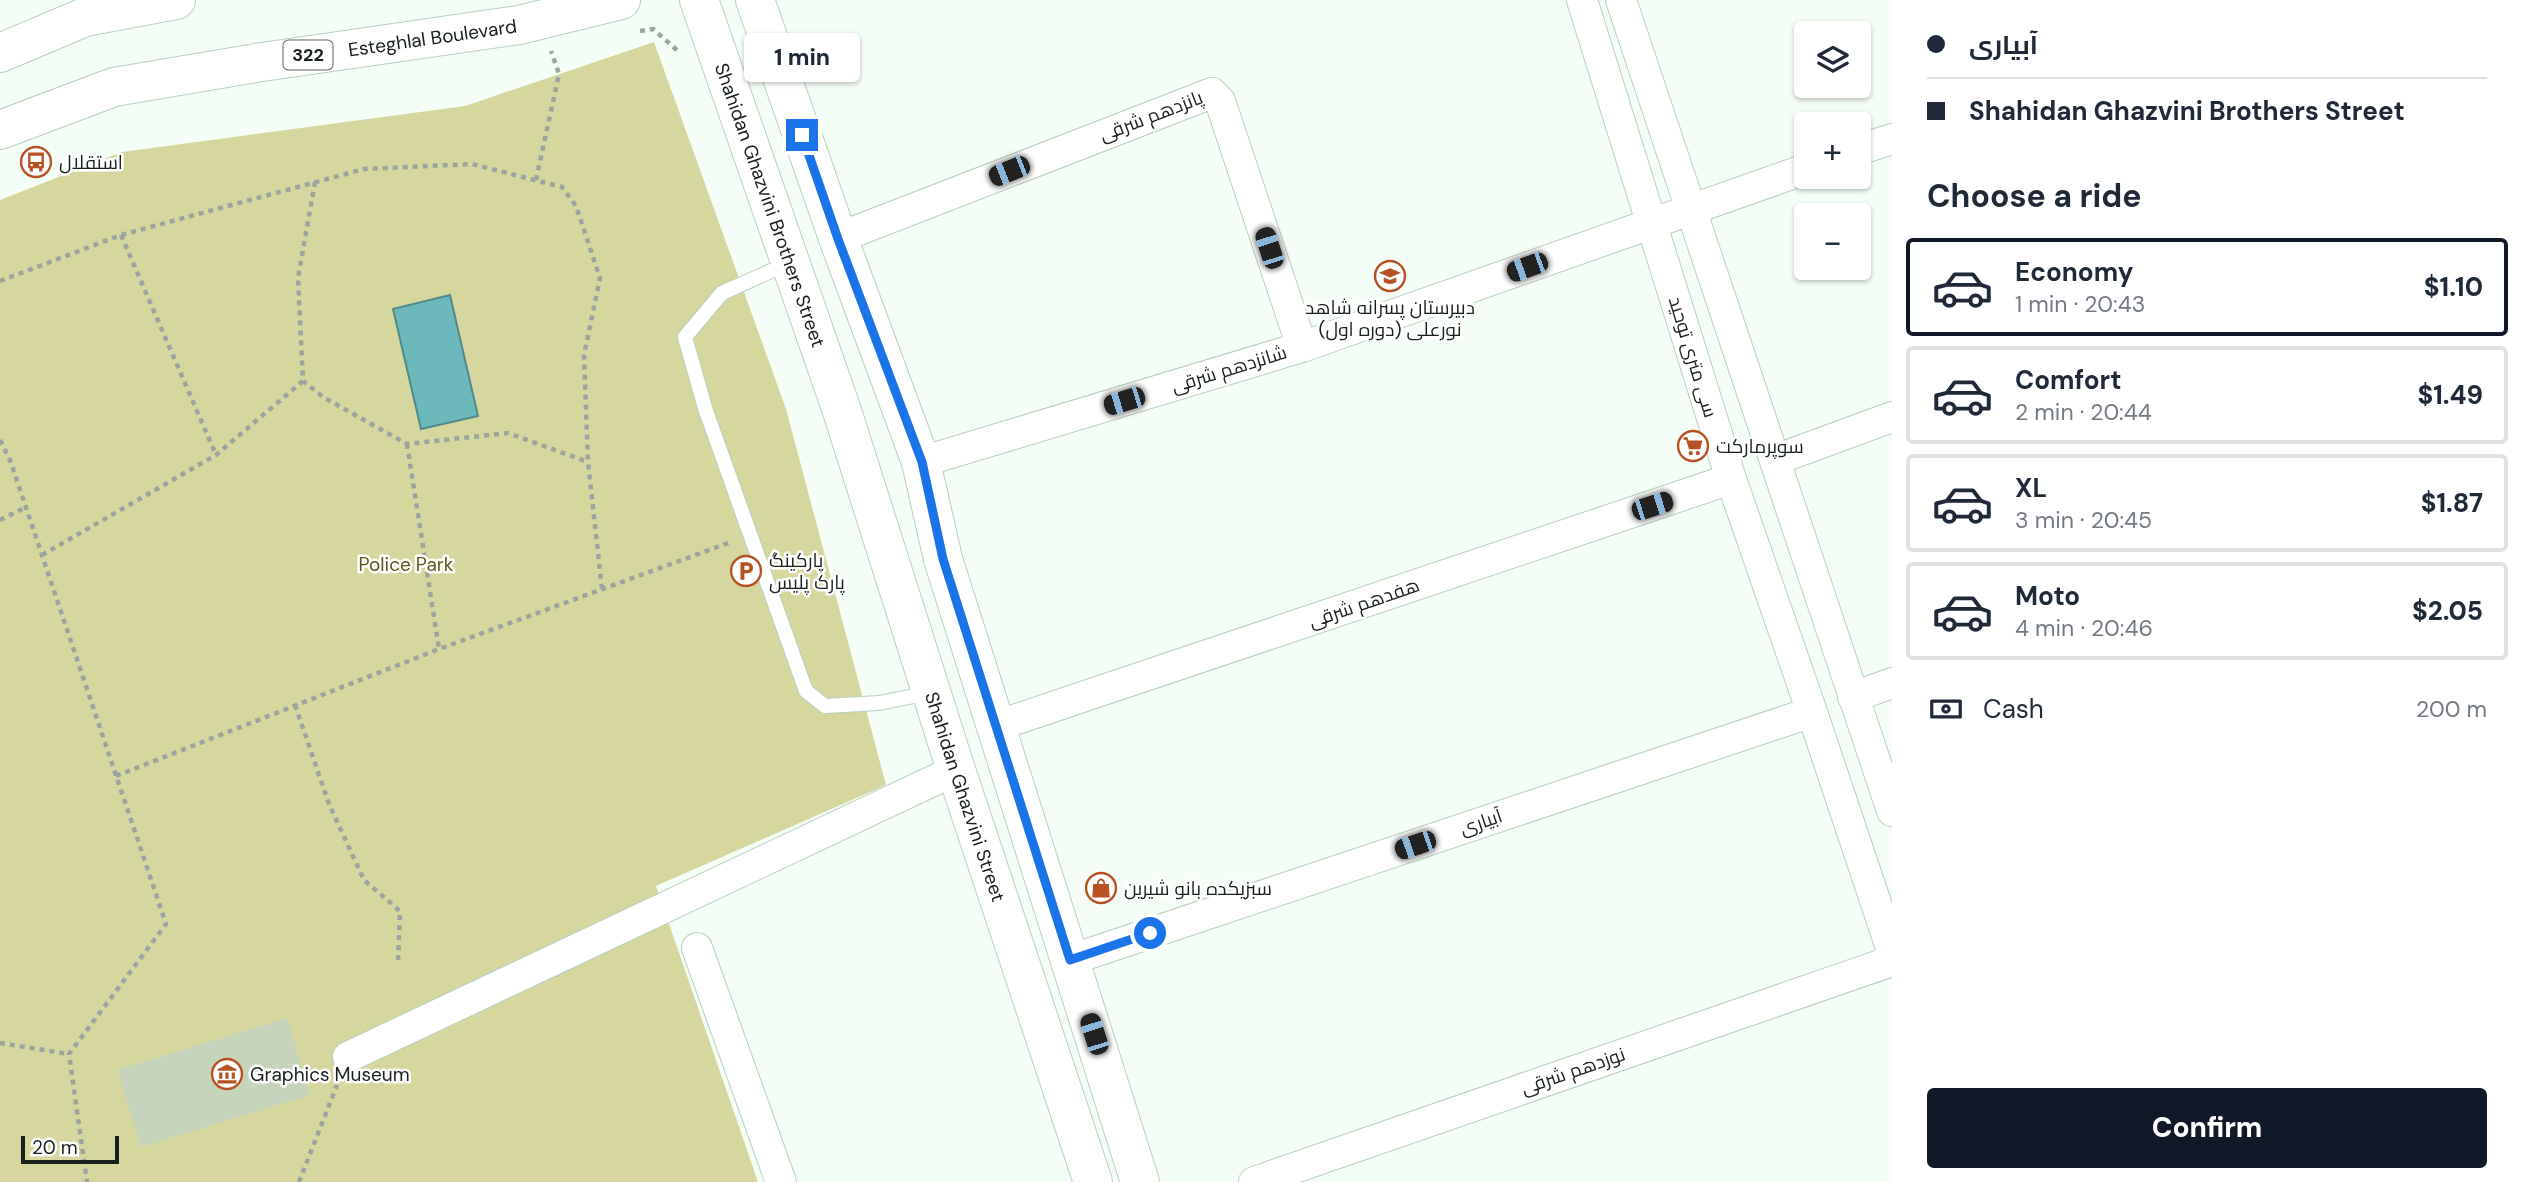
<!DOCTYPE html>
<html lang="en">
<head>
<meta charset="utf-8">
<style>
	:root { --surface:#fff; --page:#f6f6f7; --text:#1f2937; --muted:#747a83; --line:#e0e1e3; --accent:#111827 }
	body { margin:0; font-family:"DM Sans",Cairo,sans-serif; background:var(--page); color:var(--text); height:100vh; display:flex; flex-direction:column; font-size:26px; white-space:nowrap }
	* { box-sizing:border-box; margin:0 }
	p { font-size:23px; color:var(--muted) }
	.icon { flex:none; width:38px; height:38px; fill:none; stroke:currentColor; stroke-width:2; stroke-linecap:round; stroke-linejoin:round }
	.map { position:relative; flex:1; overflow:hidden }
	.details { display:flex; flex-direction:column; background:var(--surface); width:630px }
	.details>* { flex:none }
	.banner { display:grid; align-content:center; height:154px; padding:0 35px; background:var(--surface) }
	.buttons { position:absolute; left:1794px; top:21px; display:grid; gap:14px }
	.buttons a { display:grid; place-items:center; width:77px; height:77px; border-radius:7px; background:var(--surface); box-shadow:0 2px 5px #0004; font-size:35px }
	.scale { position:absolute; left:21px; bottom:18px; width:98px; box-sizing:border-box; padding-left:7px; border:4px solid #17201a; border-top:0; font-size:19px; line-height:24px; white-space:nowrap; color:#17201a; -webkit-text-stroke:5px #fff; paint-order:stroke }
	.end { position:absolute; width:32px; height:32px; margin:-16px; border:9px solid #1a73e8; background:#fff; box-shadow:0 0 0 4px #fff }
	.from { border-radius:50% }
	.bubble { position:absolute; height:49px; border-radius:7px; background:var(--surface); box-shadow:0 2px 5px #0004; font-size:23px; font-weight:800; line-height:49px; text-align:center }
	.car { position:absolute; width:21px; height:42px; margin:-21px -10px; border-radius:9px; box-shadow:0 0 5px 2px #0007; background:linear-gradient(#222 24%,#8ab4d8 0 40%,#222 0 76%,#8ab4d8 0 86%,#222 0) }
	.banner b { display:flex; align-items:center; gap:24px; height:66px; font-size:26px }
	.banner b+b { border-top:2px solid var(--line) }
	.banner i { width:18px; height:18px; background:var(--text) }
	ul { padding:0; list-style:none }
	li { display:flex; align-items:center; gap:21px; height:98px; margin:0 14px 10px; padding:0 21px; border:4px solid var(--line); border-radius:7px }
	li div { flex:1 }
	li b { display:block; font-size:26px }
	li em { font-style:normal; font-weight:800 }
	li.current { border-color:var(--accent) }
	li>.icon { width:63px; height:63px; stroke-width:1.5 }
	h2 { padding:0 35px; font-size:32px; line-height:84px }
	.pay { display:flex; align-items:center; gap:18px; height:77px; padding:0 35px; font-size:26px }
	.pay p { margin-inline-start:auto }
	.button { display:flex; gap:14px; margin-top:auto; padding:14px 35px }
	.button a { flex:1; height:80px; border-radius:7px; background:var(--accent); color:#fff; font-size:28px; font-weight:800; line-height:80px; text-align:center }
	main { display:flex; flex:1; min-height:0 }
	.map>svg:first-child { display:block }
</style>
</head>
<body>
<main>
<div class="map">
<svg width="1892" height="1182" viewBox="0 0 1892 1182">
	<rect width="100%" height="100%" fill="#f4fef6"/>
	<!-- green -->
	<path fill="#d5d79f" d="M 654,42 L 786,409 L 886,785 L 656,886 L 758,1182 L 0,1182 L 0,200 L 122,152 L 465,106 Z"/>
	<!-- water -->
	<path fill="#6cb8bb" stroke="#528a8b" stroke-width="2" d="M 450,295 L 478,416 L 421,429 L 393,309 Z"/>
	<!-- building -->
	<path fill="#c6d4bc" d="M 287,1018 L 310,1095 L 141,1147 L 117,1070 Z"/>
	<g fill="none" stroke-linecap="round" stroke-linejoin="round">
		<!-- service casing -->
		<g stroke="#b7d0be" stroke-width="16">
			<path id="service" d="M 789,263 L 722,293 L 685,337 L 705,408 L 806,691 L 825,706 L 879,703 L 929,693"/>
		</g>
		<!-- minor casing -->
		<g stroke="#b7d0be" stroke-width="32">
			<path id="minor" d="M 1582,0 L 1731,479 L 1812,712 L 1892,951
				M 1621,0 L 1892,811
				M 1858,150 L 1892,139
				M 838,238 L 1212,93 L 1220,101 L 1302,347
				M 1775,460 L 1892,417
				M 921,462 L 1302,347 L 1806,169
				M 1853,697 L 1892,683
				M 996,726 L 1731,479
				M 697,948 L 781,1182
				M 1070,960 L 1812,712
				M 348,1057 L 956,770
				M 1254,1182 L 1892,961"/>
		</g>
		<!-- secondary casing -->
		<g stroke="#b7d0be" stroke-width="40">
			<g id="secondary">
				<path id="s1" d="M 699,0 L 842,411 L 956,770 L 1093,1182"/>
				<path d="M 755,0 L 838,238 L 921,462 L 943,559 L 1140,1182"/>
			</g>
		</g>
		<!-- primary casing -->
		<g stroke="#b7d0be" stroke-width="40">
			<g id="primary">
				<path d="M 0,53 L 85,17 L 176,0"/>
				<path id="s2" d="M 0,130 L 114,87 L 262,62 L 519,25 L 621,0"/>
			</g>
		</g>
		<!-- path -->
		<path stroke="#9ba59e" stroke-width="4.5" stroke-dasharray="5 5" stroke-linecap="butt" d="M 640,31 L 653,29 L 678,51
			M 536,180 L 559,74 L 551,51
			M 315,182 L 298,278 L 303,381 L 323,397 L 407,444 L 508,433 L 588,462
			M 121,235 L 216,455
			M 0,281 L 121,235 L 364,169 L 472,164 L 562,187 L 576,206 L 600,278 L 584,355 L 588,462 L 602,589
			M 0,440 L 10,460 L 166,924 L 69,1054 L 87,1182
			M 407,444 L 439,649
			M 0,520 L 26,507
			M 42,555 L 216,455 L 303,381
			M 295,705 L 329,804 L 364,880 L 400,911 L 398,963
			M 116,776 L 439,649 L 731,542
			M 0,1043 L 69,1054
			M 299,1182 L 337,1085"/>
		<!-- service -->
		<use href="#service" stroke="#fff" stroke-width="14"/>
		<!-- minor -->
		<use href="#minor" stroke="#fff" stroke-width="30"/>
		<!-- secondary -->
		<use href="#secondary" stroke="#fff" stroke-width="38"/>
		<!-- primary -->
		<use href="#primary" stroke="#fff" stroke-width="38"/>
	</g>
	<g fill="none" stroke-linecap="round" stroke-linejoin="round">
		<!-- route -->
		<path stroke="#1a73e8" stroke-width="9" d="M 802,135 L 838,239 L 922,462 L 943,559 L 1070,960 L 1150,933"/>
	</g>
	<!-- icons -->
	<defs>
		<g id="bus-ring" transform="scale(1.575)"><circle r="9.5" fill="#fff" stroke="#b65123" stroke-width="1.5"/><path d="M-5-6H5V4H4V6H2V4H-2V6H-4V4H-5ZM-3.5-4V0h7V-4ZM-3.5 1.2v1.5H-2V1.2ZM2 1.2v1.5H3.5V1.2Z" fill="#b65123"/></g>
		<g id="school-ring" transform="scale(1.575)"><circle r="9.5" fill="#fff" stroke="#b65123" stroke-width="1.5"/><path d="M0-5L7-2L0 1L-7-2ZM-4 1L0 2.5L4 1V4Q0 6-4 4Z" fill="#b65123"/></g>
		<g id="supermarket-ring" transform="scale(1.575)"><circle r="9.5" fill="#fff" stroke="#b65123" stroke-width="1.5"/><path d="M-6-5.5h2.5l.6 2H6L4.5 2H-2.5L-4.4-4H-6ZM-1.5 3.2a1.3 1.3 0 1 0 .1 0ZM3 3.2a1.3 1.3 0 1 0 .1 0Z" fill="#b65123"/></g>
		<g id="parking-ring" transform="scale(1.575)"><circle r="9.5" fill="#fff" stroke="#b65123" stroke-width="1.5"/><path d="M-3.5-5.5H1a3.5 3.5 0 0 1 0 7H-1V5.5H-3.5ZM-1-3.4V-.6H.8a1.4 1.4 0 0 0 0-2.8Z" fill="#b65123"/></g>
		<g id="shop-ring" transform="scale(1.575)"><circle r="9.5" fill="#fff" stroke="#b65123" stroke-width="1.5"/><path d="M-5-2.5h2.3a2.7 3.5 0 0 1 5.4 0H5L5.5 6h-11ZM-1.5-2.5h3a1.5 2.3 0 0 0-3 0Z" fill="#b65123"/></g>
		<g id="museum-ring" transform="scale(1.575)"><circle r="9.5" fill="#fff" stroke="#b65123" stroke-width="1.5"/><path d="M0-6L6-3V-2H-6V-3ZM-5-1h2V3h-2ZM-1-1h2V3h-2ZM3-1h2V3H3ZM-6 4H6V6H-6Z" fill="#b65123"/></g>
	</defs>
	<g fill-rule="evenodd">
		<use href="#bus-ring" x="36" y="162"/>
		<use href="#school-ring" x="1390" y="276"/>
		<use href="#supermarket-ring" x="1693" y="446"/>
		<use href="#parking-ring" x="746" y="571"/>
		<use href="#shop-ring" x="1101" y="888"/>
		<use href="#museum-ring" x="227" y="1074"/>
	</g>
	<g text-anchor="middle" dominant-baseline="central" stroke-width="5" stroke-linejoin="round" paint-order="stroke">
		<!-- shield labels -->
		<rect fill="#fff" stroke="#5d635f" stroke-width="2" x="283.5" y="40.5" width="49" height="29" rx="5"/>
		<g font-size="18" font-weight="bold" fill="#17201a">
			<text x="308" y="55">322</text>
		</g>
		<!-- street labels -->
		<g font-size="19" fill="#17201a" stroke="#fff">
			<text stroke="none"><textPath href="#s2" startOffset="444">Esteghlal Boulevard</textPath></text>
			<text transform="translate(1151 116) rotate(-21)">پانزدهم شرقی</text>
			<text stroke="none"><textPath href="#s1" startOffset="217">Shahidan Ghazvini Brothers Street</textPath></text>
			<text transform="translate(1693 357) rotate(73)">سی متری توحید</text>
			<text transform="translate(1229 369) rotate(-17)">شانزدهم شرقی</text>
			<text transform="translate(1364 603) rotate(-19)">هفدهم شرقی</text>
			<text stroke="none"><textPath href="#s1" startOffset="840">Shahidan Ghazvini Street</textPath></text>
			<text transform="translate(1481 822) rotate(-19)">آبیاری</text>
			<text transform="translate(1573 1071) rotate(-19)">نوزدهم شرقی</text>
		</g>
		<!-- poi labels -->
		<g font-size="19" fill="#17201a" stroke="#fff" text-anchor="start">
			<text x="59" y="162">استقلال</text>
			<text x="1390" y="307" text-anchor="middle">دبیرستان پسرانه شاهد<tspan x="1390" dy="22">نورعلی (دوره اول)</tspan></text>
			<text x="1716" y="446">سوپرمارکت</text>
			<text x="769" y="560">پارکینگ<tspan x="769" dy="22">پارک پلیس</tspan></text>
			<text x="1124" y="888">سبزیکده بانو شیرین</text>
			<text x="250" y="1074">Graphics Museum</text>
		</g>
		<!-- park labels -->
		<g font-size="19" fill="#585818" stroke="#fff">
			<text x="406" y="564">Police Park</text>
		</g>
	</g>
</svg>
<div class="buttons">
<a><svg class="icon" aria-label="layers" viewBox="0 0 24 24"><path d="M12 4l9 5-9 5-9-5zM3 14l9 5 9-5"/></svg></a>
<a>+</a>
<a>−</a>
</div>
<div class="scale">20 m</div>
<i class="end from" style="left:1150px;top:933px"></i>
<i class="end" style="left:802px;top:135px"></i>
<div class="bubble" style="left:744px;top:33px;width:116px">1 min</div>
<i class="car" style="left:1009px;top:171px;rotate:248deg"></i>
<i class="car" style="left:1269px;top:248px;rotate:342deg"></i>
<i class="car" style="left:1527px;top:267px;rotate:250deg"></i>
<i class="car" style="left:1124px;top:401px;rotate:253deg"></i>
<i class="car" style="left:1652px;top:506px;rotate:72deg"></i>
<i class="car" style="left:1415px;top:845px;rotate:251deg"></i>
<i class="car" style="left:1094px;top:1034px;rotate:342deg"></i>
</div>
<section class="details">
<div class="banner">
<b><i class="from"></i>آبیاری</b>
<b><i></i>Shahidan Ghazvini Brothers Street</b>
</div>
<h2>Choose a ride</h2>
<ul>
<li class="current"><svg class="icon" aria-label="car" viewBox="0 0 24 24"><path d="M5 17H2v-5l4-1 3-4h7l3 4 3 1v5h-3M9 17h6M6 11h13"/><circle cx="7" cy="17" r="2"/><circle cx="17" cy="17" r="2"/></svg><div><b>Economy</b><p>1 min · 20:43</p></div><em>$1.10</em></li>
<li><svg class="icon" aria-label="car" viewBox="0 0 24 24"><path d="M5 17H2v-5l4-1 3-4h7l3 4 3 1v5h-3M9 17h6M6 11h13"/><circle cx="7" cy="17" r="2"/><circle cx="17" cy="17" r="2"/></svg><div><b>Comfort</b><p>2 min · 20:44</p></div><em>$1.49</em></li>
<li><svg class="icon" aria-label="car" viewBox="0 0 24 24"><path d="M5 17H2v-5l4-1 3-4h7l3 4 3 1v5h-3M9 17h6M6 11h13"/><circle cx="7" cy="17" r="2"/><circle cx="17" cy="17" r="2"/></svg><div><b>XL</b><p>3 min · 20:45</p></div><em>$1.87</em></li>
<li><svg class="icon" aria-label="car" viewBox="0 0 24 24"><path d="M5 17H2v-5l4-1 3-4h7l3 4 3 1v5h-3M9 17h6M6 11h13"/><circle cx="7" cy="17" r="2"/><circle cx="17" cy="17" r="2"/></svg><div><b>Moto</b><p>4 min · 20:46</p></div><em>$2.05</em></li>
</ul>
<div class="pay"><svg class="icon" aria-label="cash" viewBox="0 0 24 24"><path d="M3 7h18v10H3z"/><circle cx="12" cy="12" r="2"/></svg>Cash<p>200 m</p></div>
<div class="button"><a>Confirm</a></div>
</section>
</main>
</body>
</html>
